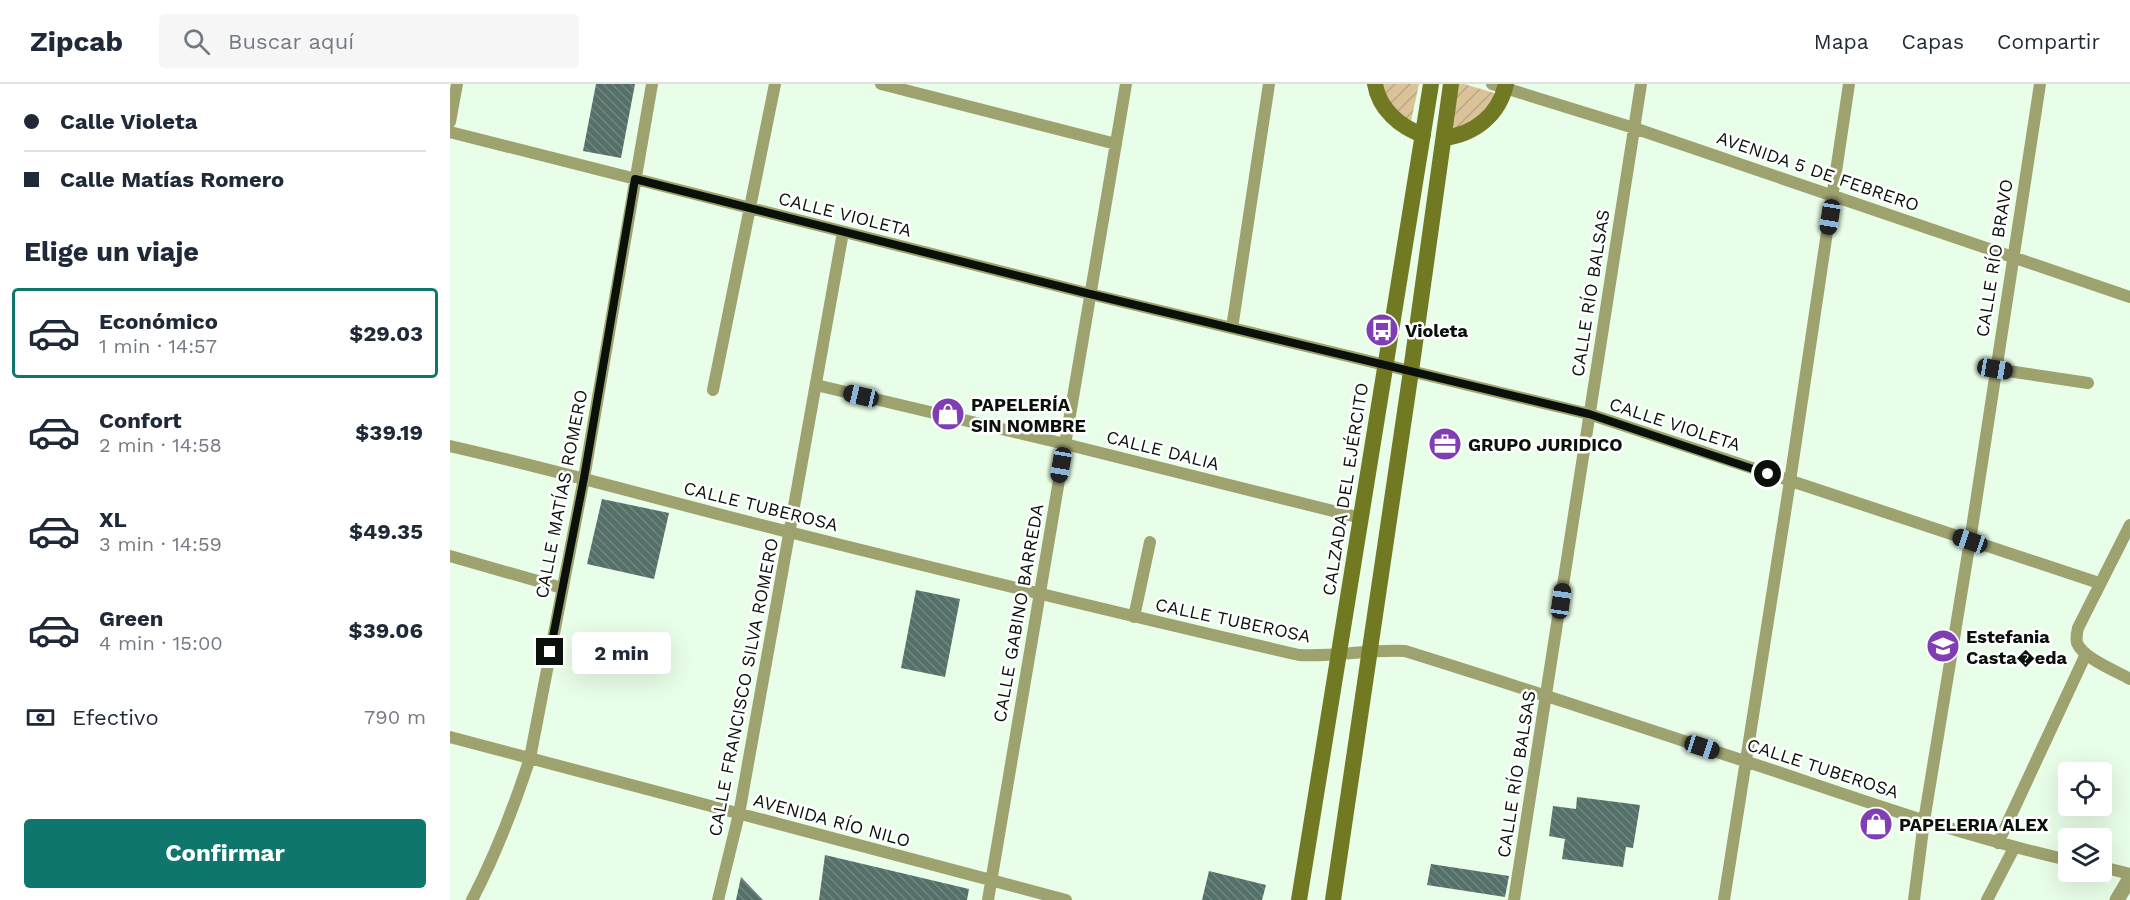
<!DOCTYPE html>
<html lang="es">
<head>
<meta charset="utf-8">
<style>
	:root { --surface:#fff; --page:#f6f6f7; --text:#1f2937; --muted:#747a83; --line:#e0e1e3; --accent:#0f766e }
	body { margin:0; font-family:"Work Sans",sans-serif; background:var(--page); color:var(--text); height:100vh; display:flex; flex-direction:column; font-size:22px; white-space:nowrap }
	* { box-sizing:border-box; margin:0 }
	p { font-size:20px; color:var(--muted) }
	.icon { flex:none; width:33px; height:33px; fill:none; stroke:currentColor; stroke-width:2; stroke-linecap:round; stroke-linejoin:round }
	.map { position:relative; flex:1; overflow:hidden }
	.sheet { display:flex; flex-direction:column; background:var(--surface); width:450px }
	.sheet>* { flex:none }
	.guide { display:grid; align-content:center; height:132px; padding:0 24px; background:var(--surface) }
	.buttons { position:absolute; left:1608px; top:678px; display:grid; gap:12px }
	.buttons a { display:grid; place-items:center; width:54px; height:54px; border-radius:6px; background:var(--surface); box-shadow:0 6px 24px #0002; font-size:30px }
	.end { position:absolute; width:27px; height:27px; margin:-14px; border:8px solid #0a110a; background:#fff; box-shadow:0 0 0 3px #fff }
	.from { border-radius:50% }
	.bubble { position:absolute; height:42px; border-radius:6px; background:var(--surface); box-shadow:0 6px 24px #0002; font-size:20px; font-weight:700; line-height:42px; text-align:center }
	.car { position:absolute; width:18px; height:36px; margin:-18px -9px; border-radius:8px; box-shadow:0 0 4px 2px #0007; background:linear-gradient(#222 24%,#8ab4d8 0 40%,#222 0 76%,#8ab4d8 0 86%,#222 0) }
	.guide b { display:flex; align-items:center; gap:21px; height:57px; font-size:22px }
	.guide b+b { border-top:2px solid var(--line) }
	.guide i { width:15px; height:15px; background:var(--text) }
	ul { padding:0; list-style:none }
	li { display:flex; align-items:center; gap:18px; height:90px; margin:0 12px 9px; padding:0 12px; border:3px solid transparent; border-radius:6px }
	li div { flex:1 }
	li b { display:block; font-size:22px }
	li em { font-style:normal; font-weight:700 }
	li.active { border-color:var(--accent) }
	li>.icon { width:54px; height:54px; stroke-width:1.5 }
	h2 { padding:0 24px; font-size:27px; line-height:72px }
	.pay { display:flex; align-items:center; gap:15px; height:66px; padding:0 24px; font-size:22px }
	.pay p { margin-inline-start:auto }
	.action { display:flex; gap:12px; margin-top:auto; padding:12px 24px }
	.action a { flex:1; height:69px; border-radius:6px; background:var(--accent); color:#fff; font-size:24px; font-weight:700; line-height:69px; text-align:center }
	header { display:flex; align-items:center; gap:36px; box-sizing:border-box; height:84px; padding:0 30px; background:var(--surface); border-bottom:2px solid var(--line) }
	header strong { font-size:28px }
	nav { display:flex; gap:33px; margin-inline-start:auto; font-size:21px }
	.search { width:420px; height:54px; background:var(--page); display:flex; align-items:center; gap:15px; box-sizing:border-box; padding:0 21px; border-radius:6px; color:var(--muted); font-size:22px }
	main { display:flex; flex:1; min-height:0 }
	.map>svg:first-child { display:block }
</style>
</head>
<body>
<header>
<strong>Zipcab</strong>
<div class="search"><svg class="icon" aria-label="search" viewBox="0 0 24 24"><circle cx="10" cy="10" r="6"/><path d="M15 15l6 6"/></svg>Buscar aquí</div>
<nav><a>Mapa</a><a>Capas</a><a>Compartir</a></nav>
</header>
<main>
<section class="sheet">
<div class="guide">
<b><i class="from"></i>Calle Violeta</b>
<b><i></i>Calle Matías Romero</b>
</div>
<h2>Elige un viaje</h2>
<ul>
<li class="active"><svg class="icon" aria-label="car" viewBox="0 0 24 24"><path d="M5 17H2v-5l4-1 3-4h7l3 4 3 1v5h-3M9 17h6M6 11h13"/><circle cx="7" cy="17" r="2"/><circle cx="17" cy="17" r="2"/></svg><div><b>Económico</b><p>1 min · 14:57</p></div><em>$29.03</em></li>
<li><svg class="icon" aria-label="car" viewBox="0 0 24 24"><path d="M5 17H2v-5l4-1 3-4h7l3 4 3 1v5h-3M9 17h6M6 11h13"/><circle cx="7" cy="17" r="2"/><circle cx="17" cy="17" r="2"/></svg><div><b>Confort</b><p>2 min · 14:58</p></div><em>$39.19</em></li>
<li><svg class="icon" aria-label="car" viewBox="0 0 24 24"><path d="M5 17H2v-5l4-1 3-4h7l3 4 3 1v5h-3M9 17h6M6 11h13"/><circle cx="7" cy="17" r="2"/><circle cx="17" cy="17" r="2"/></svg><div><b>XL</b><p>3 min · 14:59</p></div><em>$49.35</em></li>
<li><svg class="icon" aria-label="car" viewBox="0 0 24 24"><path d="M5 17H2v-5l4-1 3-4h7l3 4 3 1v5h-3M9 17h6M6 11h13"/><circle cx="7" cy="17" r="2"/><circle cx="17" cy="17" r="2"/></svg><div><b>Green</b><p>4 min · 15:00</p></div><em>$39.06</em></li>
</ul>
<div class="pay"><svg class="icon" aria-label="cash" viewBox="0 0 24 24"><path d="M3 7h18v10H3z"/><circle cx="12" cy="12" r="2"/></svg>Efectivo<p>790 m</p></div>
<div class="action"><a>Confirmar</a></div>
</section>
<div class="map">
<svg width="1680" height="816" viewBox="0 0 1680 816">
	<defs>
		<pattern id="garden-furrows" width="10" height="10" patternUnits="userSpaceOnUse" patternTransform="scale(1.5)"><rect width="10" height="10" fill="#dbc399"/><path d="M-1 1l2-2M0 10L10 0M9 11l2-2" fill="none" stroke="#bba682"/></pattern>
		<pattern id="building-back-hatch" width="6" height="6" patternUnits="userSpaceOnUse" patternTransform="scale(1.5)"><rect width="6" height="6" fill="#547069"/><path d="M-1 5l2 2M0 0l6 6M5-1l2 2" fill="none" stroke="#718680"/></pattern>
	</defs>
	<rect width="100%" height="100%" fill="#e9fee9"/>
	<!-- garden -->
	<path fill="url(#garden-furrows)" d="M 927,0 L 969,0 L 960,42 L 956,41 Z
		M 1006,0 L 1014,0 L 1051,11 L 1040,30 L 997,50 Z"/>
	<!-- building -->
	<path fill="url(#building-back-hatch)" d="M 146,0 L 185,0 L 171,74 L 133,67 Z
		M 152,415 L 219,429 L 204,495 L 137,480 Z
		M 466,506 L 510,515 L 495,593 L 451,584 Z
		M 1127,713 L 1190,721 L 1183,764 L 1176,763 L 1173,783 L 1112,775 L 1115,755 L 1099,752 L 1103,722 L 1126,725 Z
		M 375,771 L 519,805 L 517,816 L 369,816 Z
		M 981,780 L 1059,792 L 1055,813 L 977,801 Z
		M 759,787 L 816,801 L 812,816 L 752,816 Z
		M 291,793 L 313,816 L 286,816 Z"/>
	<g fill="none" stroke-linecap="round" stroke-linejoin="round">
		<!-- minor -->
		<path stroke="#9da26f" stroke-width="12" d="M 431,0 L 666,60
			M 1042,0 L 1184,44 L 1680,213
			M 0,38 L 7,0
			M 0,48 L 640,210 L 1139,330 L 1649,499
			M 782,244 L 819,0
			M 1545,285 L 1638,299
			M 366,301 L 615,360 L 911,434
			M 263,306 L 325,0
			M 0,362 C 115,388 228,421 343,449 C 511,491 680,532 849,571 C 885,573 920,565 955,567 C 1081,606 1206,648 1331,689 C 1426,721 1521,754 1618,776
			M 1680,441 L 1628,544 C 1627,548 1626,554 1627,559 C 1633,574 1666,587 1680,595
			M 0,472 L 112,504
			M 684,533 L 700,458
			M 0,653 L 616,816
			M 1548,759 L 1636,570
			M 1652,783 L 1680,790
			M 22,816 C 46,770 64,723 80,674 L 134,394 L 202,0
			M 268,816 L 289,730 L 393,148
			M 538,816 L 676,0
			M 1064,816 L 1191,0
			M 1274,816 L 1340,397 L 1399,0
			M 1464,816 L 1474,737 L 1520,457 L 1590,0
			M 1537,816 L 1564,764"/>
		<!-- tertiary -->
		<path stroke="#9da26f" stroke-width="15" d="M 1667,816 L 1680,794"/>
		<!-- secondary -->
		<path stroke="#727923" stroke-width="16" d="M 925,0 C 929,25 950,43 973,51
			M 994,54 C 1025,50 1049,31 1056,0
			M 849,816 L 981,0
			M 883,816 L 961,287 L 1001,0"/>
	</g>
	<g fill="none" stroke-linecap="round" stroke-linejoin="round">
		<!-- route -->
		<path stroke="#0a110a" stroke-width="8" d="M 100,568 L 134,394 L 185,95 L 640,210 L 1139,330 L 1318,390"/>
	</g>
	<!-- icons -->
	<defs>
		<g id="bus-disc" transform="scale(1.725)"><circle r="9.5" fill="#7f3eb3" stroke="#fff"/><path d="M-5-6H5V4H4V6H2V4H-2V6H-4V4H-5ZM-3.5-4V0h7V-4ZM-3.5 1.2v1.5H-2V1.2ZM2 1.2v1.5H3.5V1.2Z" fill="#fff"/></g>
		<g id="shop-disc" transform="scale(1.725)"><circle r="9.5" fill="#7f3eb3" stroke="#fff"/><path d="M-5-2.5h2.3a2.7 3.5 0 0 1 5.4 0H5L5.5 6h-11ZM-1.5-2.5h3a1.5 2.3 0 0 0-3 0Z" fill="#fff"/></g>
		<g id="office-disc" transform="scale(1.725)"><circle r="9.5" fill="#7f3eb3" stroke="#fff"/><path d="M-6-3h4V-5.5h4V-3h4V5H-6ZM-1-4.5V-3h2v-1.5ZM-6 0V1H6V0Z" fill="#fff"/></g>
		<g id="school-disc" transform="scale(1.725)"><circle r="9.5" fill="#7f3eb3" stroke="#fff"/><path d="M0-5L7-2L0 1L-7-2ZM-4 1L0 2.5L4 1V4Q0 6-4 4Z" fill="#fff"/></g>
	</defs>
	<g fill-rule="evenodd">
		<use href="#bus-disc" x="932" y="246"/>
		<use href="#shop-disc" x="498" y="330"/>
		<use href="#office-disc" x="995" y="360"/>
		<use href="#school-disc" x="1493" y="562"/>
		<use href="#shop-disc" x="1426" y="740"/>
	</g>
	<g text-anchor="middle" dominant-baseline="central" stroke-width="5" stroke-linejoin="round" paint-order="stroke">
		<!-- street labels -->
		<g font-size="18" fill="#0a110a" stroke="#fff">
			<text transform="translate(1368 87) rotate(19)">AVENIDA 5 DE FEBRERO</text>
			<text transform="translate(395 130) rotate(14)">CALLE VIOLETA</text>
			<text transform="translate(1544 174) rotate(-81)">CALLE RÍO BRAVO</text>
			<text transform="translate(1140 209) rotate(-81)">CALLE RÍO BALSAS</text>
			<text transform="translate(1225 340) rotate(18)">CALLE VIOLETA</text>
			<text transform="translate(713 366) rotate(14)">CALLE DALIA</text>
			<text transform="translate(895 405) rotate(-81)">CALZADA DEL EJÉRCITO</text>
			<text transform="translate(111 410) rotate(-79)">CALLE MATÍAS ROMERO</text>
			<text transform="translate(311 422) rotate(14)">CALLE TUBEROSA</text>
			<text transform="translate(568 529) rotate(-80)">CALLE GABINO BARREDA</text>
			<text transform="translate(783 536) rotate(12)">CALLE TUBEROSA</text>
			<text transform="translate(293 603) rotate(-79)">CALLE FRANCISCO SILVA ROMERO</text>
			<text transform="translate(1373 684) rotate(18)">CALLE TUBEROSA</text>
			<text transform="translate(1066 690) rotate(-81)">CALLE RÍO BALSAS</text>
			<text transform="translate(382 736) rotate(15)">AVENIDA RÍO NILO</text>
		</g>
		<!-- poi labels -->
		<g font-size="18" font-weight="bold" fill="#0a110a" stroke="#fff" text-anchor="start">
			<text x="955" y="246">Violeta</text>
			<text x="521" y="320">PAPELERÍA<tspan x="521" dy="21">SIN NOMBRE</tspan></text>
			<text x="1018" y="360">GRUPO JURIDICO</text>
			<text x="1516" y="552">Estefania<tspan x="1516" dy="21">Casta�eda</tspan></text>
			<text x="1449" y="740">PAPELERIA ALEX</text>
		</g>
	</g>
</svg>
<div class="buttons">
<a><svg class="icon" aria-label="locate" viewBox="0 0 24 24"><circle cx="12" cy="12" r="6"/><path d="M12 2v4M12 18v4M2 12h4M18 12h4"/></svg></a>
<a><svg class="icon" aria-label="layers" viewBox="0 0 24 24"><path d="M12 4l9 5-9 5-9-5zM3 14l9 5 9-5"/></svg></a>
</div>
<i class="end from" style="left:1318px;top:390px"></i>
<i class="end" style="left:100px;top:568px"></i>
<div class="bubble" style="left:122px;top:548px;width:99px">2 min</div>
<i class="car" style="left:1380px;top:133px;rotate:189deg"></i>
<i class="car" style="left:1545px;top:285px;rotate:100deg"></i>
<i class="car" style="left:411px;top:312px;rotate:283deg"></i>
<i class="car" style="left:611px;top:381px;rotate:190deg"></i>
<i class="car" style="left:1520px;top:457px;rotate:289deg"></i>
<i class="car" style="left:1111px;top:517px;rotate:8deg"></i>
<i class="car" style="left:1252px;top:663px;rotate:108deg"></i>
</div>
</main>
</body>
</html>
